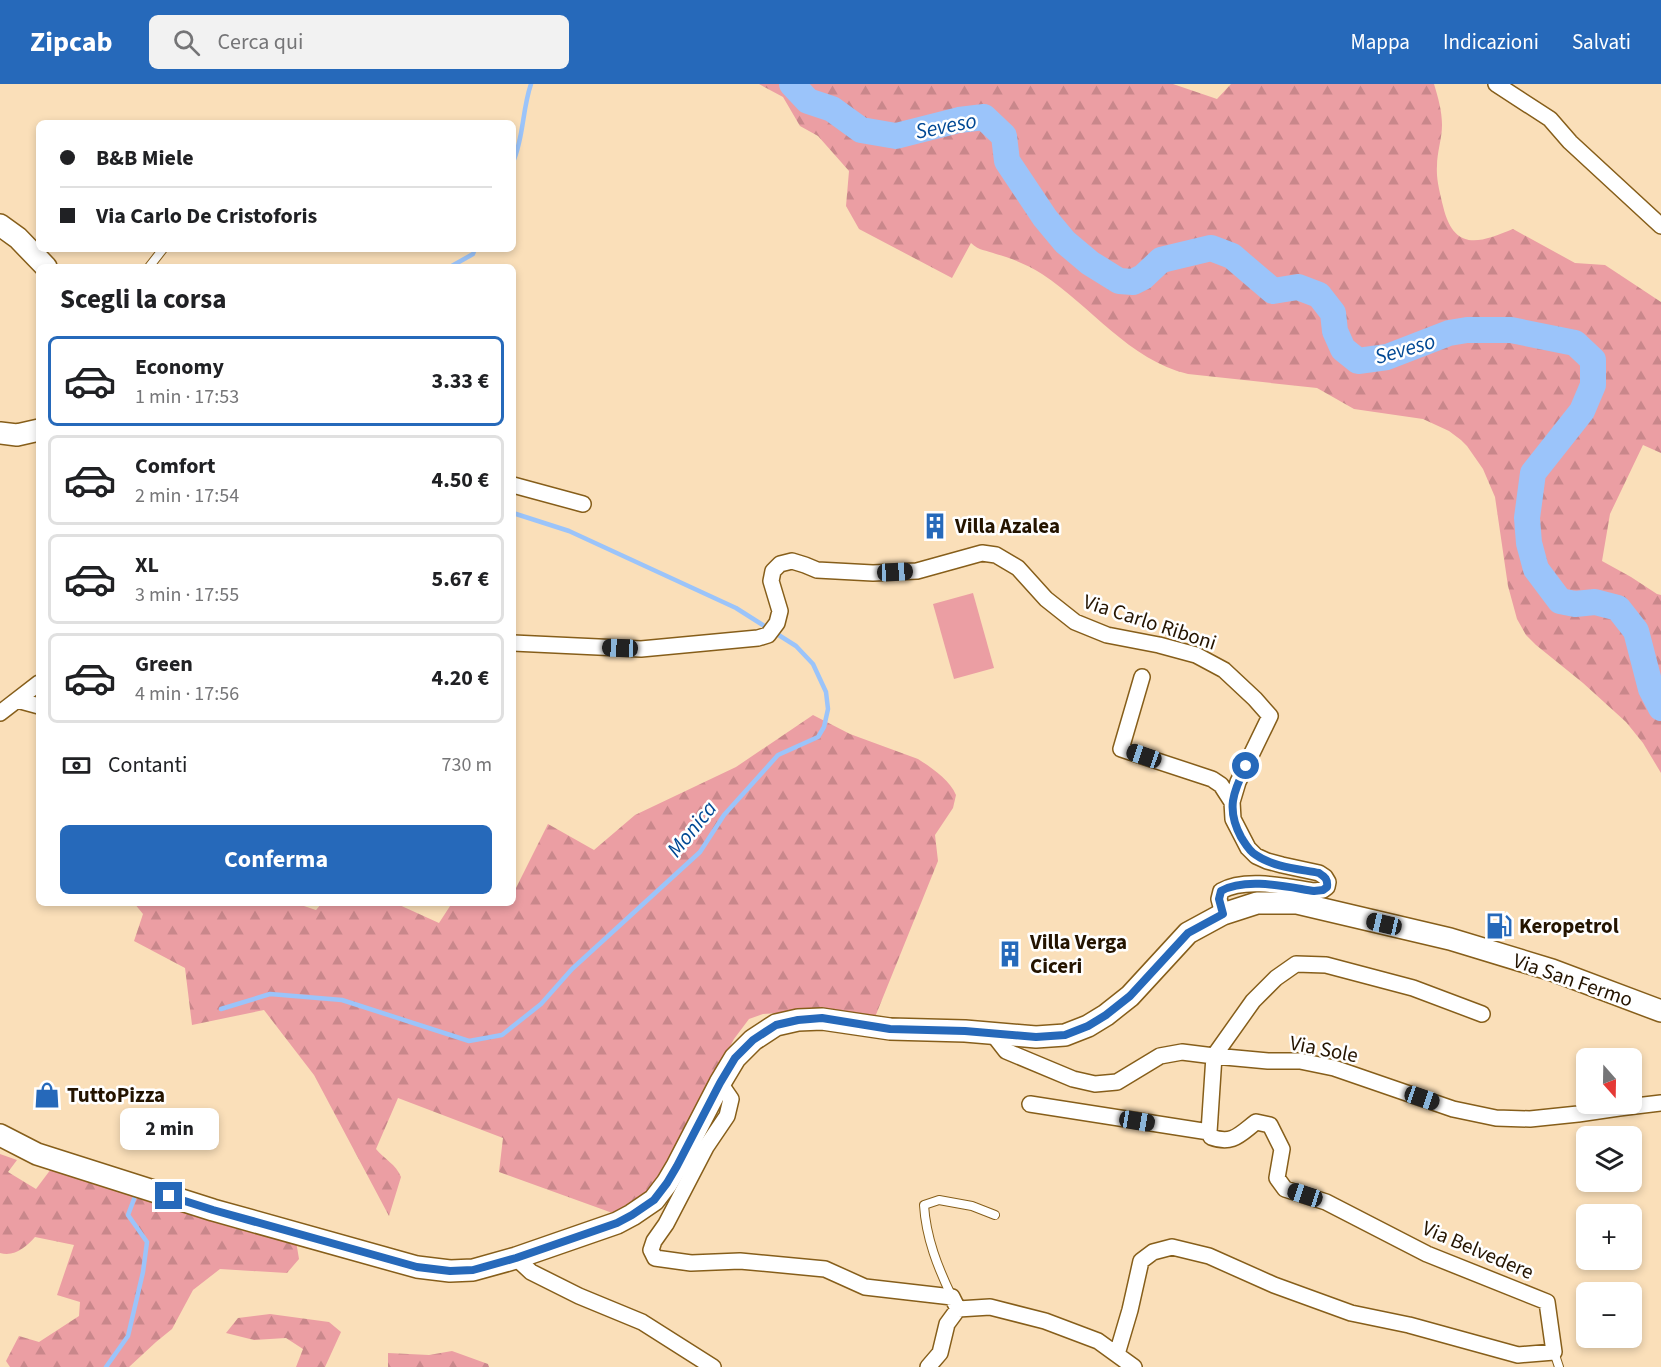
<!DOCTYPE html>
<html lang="it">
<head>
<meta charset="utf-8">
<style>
	:root { --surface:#fff; --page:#f2f2f2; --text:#202124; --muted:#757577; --line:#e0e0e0; --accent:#2669ba }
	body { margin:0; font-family:"Source Sans 3",sans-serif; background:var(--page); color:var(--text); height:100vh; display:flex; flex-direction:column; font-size:22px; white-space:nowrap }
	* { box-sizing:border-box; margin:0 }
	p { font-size:20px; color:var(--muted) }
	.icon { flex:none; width:33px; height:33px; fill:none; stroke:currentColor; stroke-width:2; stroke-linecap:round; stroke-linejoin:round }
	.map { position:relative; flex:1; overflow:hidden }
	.side { position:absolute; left:36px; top:180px; width:480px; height:642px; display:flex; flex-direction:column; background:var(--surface); border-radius:9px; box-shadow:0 3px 9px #0003 }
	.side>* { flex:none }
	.guide { position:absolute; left:36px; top:36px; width:480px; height:132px; border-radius:9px; box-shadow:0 3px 9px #0003; display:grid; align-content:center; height:132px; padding:0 24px; background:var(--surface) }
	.needle { width:39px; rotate:160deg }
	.controls { position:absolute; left:1576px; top:964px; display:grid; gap:12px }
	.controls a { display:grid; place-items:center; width:66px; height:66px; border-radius:9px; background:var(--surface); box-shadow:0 3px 9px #0003; font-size:30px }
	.end { position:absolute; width:27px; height:27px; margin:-14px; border:8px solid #2669ba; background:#fff; box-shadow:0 0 0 3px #fff }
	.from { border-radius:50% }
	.bubble { position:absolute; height:42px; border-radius:9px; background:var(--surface); box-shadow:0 3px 9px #0003; font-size:20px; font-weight:700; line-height:42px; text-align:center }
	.car { position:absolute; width:18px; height:36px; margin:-18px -9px; border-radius:8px; box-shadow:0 0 4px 2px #0007; background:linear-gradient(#222 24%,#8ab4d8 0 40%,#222 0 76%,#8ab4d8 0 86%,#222 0) }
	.guide b { display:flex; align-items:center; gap:21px; height:57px; font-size:22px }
	.guide b+b { border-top:2px solid var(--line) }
	.guide i { width:15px; height:15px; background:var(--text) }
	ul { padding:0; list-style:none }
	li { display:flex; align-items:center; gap:18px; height:90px; margin:0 12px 9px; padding:0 12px; border:3px solid var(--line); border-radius:9px }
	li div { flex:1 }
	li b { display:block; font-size:22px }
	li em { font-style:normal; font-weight:700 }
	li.on { border-color:var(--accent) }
	li>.icon { width:54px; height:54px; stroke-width:1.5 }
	h2 { padding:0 24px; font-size:27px; line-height:72px }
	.pay { display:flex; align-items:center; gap:15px; height:66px; padding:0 24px; font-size:22px }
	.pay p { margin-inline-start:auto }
	.action { display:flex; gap:12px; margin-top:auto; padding:12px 24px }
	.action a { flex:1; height:69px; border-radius:9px; background:var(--accent); color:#fff; font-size:24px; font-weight:700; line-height:69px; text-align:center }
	header { display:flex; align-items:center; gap:36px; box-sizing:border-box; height:84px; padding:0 30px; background:var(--accent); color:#fff }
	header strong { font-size:28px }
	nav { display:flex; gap:33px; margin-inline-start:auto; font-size:21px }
	.search { width:420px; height:54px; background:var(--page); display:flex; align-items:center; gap:15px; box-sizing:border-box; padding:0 21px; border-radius:9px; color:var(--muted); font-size:22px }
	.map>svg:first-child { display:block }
</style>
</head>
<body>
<header>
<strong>Zipcab</strong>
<div class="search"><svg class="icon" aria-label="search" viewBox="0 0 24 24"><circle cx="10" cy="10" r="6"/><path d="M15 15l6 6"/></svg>Cerca qui</div>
<nav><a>Mappa</a><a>Indicazioni</a><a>Salvati</a></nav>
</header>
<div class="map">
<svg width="1661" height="1283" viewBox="0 0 1661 1283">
	<defs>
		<pattern id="forest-firs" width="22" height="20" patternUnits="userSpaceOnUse" patternTransform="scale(1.5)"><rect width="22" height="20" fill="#eb9ea3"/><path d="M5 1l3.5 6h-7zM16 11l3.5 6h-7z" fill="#c9878b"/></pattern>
	</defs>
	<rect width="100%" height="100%" fill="#fadfb9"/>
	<!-- grass -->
	<path fill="#eb9ea3" d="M 973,509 L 994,584 L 954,595 L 933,520 Z"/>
	<!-- forest -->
	<path fill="url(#forest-firs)" d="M 759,0 L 1173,0 L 1217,15 L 1231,0 L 1434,0 C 1438,13 1442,27 1442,41 C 1442,55 1437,68 1437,82 C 1436,95 1440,109 1443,122 C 1454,168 1479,159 1513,145 L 1575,179 L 1605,181 L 1661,218 L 1661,369 L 1643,361 L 1610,430 L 1602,477 L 1631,493 L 1657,510 L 1661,511 L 1661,689 L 1643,659 L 1626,638 L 1583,599 L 1536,561 L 1526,551 L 1517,535 L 1508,502 L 1495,413 L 1483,385 L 1467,362 L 1461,356 L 1449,347 L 1423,335 L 1354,325 L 1317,304 L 1188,290 C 1129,276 1091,222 1042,190 C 1028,181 1011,174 996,170 C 986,166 979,167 971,159 L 952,194 L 859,145 L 846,122 L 849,87 L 818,52 L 800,42 L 783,13 Z
		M 813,631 L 850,650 L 918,675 C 932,684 950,696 956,711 L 953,724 L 935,751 L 938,777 L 873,938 L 778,929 L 763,930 L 749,935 L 734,955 L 663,1090 L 639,1116 L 618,1131 L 499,1088 L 503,1054 L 398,1014 L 376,1065 C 384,1075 396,1080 401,1093 L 389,1132 L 314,991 L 264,926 L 192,941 L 185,884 L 134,857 L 143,830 L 134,819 L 295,819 L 316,826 L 322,819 L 395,819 L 439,839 L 452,819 L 513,819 L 513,810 L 548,740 L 594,766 L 635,731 L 736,683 Z
		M 0,1070 L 17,1076 L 8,1088 L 36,1105 L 51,1085 L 296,1157 L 299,1175 L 287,1189 L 220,1185 L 193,1206 L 172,1245 L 156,1258 L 129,1283 L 10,1283 L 6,1277 L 19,1252 L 39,1258 L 79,1232 L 80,1218 L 57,1211 L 74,1161 L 35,1153 C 26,1163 15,1173 0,1169 Z
		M 270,1230 L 329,1238 L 341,1248 L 325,1283 L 296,1283 L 303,1265 L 286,1254 L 254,1256 L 226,1249 L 238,1234 Z
		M 452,1267 L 488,1280 L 489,1283 L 388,1283 L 388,1269 L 429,1271 Z"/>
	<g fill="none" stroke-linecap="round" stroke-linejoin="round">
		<!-- stream -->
		<path stroke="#9bc4fa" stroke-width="4.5" d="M 513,78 C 524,53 522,26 531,0
			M 450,183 L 473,170 L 475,165
			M 221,925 L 270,910 L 342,916 L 469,957 L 502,951 L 541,920 L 572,885 L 700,768 L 724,731 L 778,671 L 818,653 L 824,643 L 828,625 L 826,608 L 813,580 L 796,562 L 736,524 L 569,447 L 513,429
			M 106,1283 L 128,1252 L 143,1188 L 147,1158 L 128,1131 L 134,1115"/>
		<!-- river -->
		<path stroke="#9bc4fa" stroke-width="26" d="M 792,0 L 808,17 L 832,25 L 861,46 L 896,52 L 959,36 L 984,33 L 1004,52 L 1007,77 L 1045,134 L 1065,158 L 1090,179 L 1119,197 L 1133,198 L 1143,193 L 1161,176 L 1211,164 L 1232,172 L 1273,207 L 1298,203 L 1319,211 L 1333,229 L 1335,247 L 1343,265 L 1358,277 L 1387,273 L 1449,249 L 1467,246 L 1511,246 L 1575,259 L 1593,276 L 1593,301 L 1582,327 L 1533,389 L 1527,434 L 1529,459 L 1536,485 L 1560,517 L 1575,520 L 1595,518 L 1618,524 L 1636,547 L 1651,605 L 1661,624"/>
		<!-- lane casing -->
		<g stroke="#865e1a" stroke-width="10">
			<path id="lane" d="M 149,183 L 163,165
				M 952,1213 C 938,1184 926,1154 924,1121 L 939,1116 L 972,1122 L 995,1131
				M 1554,1268 L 1559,1283"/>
		</g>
		<!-- street casing -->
		<g stroke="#865e1a" stroke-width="18">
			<path id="street" d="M 1496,0 L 1550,35 L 1570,58 L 1661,142
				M 513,401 L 583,420
				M 513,559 L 641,565 L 758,554 L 768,551 L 777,539 L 780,527 L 771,497 L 773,487 L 780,480 L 792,477 L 805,481 L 817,486 L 873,489 L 917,487 L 982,469 L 996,471 L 1018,484 L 1046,515 L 1075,538 L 1107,551 L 1159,561 L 1196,571 L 1224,586 L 1255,615 L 1270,632 L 1238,698 L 1232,718 L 1233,735 L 1248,764 L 1256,772 L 1267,777 L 1282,781 L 1319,789 L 1325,793 L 1328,798 L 1327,803 L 1323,806 L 1314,807 C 1287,803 1246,793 1221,807 L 1219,815 L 1223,830
				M 1142,593 L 1121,665 L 1212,695 L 1221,701 L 1232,718
				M 17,616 L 39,622
				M 0,629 L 39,599
				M 992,949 L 1006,967 L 1073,995 L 1095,1000 L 1117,998 L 1160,972 L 1182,968 L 1214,972 L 1209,1048 L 1211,1053 C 1233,1061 1240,1050 1256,1038 L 1270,1041 L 1282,1065 L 1277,1094 L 1285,1105 L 1326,1118 L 1427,1170 L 1547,1218 L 1554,1268 L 1518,1271 L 1409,1241 L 1351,1229 L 1274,1201 L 1209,1172 L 1172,1163 L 1153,1168 L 1141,1177 L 1130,1226 L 1117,1270
				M 1214,972 L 1268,977 L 1300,977 L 1334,984 L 1453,1025 L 1496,1034 L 1530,1035 L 1578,1030 L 1619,1024 L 1661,1019
				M 1214,972 L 1253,917 L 1276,894 L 1296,880 L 1326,881 L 1413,904 L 1482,930
				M 720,999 L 731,1015 L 727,1032 L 706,1063 L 666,1140 L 654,1157 L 651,1166 L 655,1174 L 691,1179 L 740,1177 L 825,1185 L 865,1203 L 952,1213 L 958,1225
				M 1030,1020 L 1209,1048
				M 516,1174 L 531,1188 L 579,1212 L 642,1238 L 713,1283
				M 928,1283 L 940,1269 L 947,1240 L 958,1225 L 990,1223 L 1045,1237 L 1098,1257 L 1134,1283"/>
		</g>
		<!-- secondary casing -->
		<g stroke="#865e1a" stroke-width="24">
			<path id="secondary" d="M 0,141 L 18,154 L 46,183
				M 0,349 L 17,351 L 39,346
				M 0,1051 L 37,1070 L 213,1126 L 417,1183 L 450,1187 L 473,1186 L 516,1174 L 617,1139 L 632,1131 L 654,1116 L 667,1099 L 677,1082 L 720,999 L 735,974 L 753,956 L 776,941 L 798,936 L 822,935 L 890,945 L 965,947 L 1036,953 L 1065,951 L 1088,942 L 1106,931 L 1130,912 L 1188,849 L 1223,830 L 1257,819 L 1297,819 L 1450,855 L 1552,886 L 1661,927"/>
		</g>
		<!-- lane -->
		<use href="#lane" stroke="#fff" stroke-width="8"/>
		<!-- street -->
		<use href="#street" stroke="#fff" stroke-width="15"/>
		<!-- secondary -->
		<use href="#secondary" stroke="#fff" stroke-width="21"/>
	</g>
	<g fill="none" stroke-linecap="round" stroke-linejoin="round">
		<!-- route -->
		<path stroke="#2669ba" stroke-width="8" d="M 169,1112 L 213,1126 L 417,1183 L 450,1187 L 473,1186 L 516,1174 L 617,1139 L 632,1131 L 654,1116 L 667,1099 L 677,1082 L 720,999 L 735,974 L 753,956 L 776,941 L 798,936 L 822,934 L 890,945 L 965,947 L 1036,953 L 1065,951 L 1088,942 L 1106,931 L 1130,912 L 1188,849 L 1223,830 L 1219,815 L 1221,807 C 1246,793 1287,803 1314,807 L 1323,806 L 1327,803 C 1328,795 1325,793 1319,789 C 1299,785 1273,783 1256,771 C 1249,767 1245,759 1241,753 C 1226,725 1233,708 1246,682"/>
	</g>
	<!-- icons -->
	<defs>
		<g id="building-bare" transform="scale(2.07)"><path d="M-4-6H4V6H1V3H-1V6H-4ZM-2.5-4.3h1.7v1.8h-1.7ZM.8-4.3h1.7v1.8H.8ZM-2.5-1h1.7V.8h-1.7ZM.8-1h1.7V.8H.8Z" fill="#2669ba" stroke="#fff" stroke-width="2.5" paint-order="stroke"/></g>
		<g id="fuel-bare" transform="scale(2.07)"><path d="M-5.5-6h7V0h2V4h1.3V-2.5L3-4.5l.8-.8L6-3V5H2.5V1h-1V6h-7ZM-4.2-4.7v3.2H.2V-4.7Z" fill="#2669ba" stroke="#fff" stroke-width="2.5" paint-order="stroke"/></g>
		<g id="shop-bare" transform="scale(2.07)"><path d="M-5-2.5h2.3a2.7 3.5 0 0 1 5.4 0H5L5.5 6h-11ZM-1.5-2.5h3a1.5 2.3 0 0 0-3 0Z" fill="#2669ba" stroke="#fff" stroke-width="2.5" paint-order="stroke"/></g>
	</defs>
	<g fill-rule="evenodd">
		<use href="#building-bare" x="935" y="442"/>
		<use href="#fuel-bare" x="1499" y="842"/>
		<use href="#building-bare" x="1010" y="870"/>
		<use href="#shop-bare" x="47" y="1011"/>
	</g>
	<g text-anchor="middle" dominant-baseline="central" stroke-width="5" stroke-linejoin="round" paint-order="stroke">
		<!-- poi labels -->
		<g font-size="21" font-weight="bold" fill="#241400" stroke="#fff" text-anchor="start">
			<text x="955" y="442">Villa Azalea</text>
			<text x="1519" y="842">Keropetrol</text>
			<text x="1030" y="858">Villa Verga<tspan x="1030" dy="24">Ciceri</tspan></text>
			<text x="67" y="1011">TuttoPizza</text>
		</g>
		<!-- street labels -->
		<g font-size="21" fill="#241400" stroke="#fff">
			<text transform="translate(1150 538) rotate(18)">Via Carlo Riboni</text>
			<text transform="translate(1573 896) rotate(19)">Via San Fermo</text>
			<text transform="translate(1324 965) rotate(11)">Via Sole</text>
			<text transform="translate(1478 1166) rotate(23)">Via Belvedere</text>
		</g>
		<!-- water labels -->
		<g font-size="22" font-style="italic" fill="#004894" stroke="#fff">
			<text transform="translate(946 42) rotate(-11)">Seveso</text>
			<text transform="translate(1405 265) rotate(-16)">Seveso</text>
			<text transform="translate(692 745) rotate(-51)">Monica</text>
		</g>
	</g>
</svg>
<div class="controls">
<a><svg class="needle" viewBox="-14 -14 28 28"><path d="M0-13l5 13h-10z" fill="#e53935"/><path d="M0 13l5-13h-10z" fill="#757577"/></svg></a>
<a><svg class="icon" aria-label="layers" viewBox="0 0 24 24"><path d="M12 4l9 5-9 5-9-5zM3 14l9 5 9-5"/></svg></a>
<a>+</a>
<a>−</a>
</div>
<i class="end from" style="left:1246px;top:682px"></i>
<i class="end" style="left:169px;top:1112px"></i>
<div class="bubble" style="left:120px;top:1024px;width:99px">2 min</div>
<i class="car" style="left:895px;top:488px;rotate:87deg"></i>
<i class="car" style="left:620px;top:564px;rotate:272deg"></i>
<i class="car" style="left:1144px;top:672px;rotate:289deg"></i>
<i class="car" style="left:1384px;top:840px;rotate:283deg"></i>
<i class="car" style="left:1422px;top:1014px;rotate:109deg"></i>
<i class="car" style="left:1137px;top:1037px;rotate:99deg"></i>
<i class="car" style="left:1305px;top:1111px;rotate:288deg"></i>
<div class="guide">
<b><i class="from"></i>B&amp;B Miele</b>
<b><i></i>Via Carlo De Cristoforis</b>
</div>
<section class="side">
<h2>Scegli la corsa</h2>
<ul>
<li class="on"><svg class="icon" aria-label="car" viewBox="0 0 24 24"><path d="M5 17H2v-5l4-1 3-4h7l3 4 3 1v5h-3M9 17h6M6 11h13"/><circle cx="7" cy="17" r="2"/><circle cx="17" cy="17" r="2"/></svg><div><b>Economy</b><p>1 min · 17:53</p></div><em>3.33 €</em></li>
<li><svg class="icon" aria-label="car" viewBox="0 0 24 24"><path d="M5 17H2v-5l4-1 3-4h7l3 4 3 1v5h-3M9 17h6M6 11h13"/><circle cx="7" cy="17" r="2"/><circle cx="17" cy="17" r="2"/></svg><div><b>Comfort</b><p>2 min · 17:54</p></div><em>4.50 €</em></li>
<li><svg class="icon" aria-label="car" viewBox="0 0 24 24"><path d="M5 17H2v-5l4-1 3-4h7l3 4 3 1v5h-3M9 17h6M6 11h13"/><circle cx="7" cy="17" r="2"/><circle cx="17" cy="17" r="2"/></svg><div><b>XL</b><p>3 min · 17:55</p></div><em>5.67 €</em></li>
<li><svg class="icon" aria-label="car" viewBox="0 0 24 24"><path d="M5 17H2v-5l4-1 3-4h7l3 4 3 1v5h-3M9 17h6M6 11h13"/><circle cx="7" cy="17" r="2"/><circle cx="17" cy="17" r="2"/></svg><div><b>Green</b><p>4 min · 17:56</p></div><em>4.20 €</em></li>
</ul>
<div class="pay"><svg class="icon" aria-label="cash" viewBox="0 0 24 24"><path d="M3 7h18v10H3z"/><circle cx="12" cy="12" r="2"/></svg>Contanti<p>730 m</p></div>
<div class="action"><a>Conferma</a></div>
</section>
</div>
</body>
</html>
